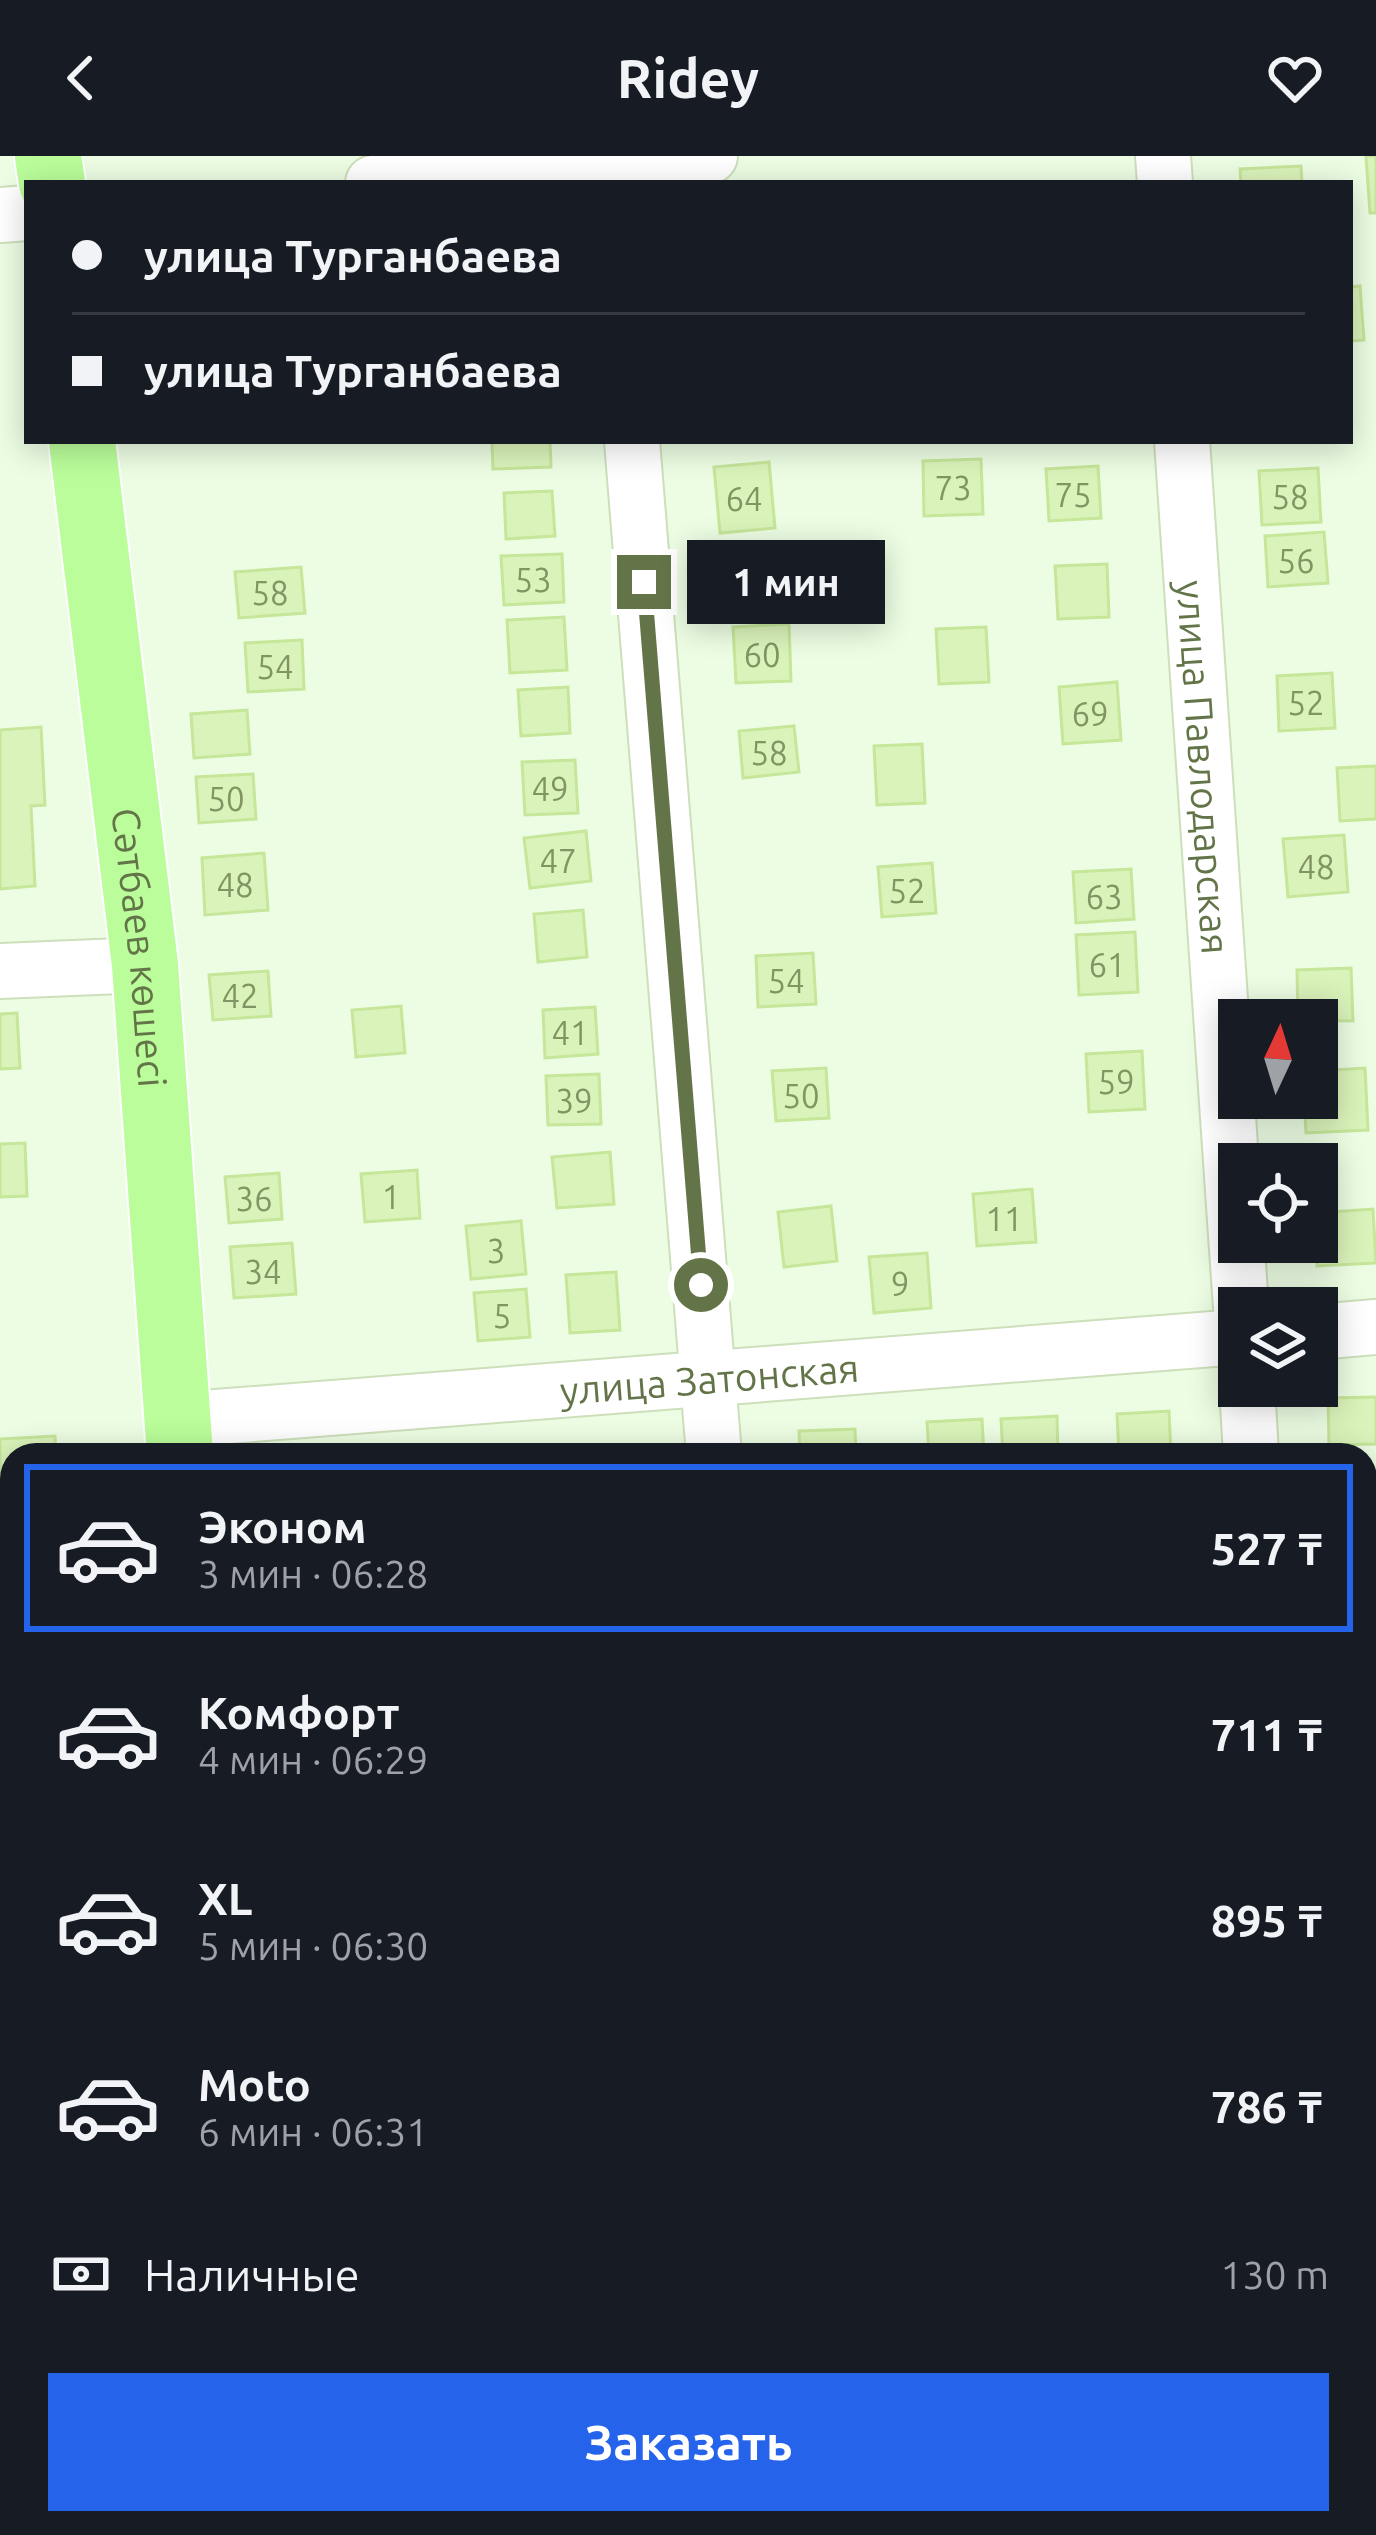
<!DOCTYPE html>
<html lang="ru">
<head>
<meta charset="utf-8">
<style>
	:root { --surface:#171b24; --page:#20242c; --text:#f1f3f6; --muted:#9ea1a6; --line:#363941; --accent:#2563eb }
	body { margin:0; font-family:Ubuntu,sans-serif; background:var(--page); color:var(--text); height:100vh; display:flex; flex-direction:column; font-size:45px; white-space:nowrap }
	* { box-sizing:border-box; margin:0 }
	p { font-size:39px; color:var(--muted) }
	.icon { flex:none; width:66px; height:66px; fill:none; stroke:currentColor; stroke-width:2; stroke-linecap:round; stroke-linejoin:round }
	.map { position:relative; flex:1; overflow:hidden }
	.side { position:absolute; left:0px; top:1287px; width:1377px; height:1092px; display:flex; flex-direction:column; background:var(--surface); border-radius:36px 36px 0 0; box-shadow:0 6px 30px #0003 }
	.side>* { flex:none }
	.banner { position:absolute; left:24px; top:24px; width:1329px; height:264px; border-radius:0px; box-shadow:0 6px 30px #0003; display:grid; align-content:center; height:264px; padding:0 48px; background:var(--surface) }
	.needle { width:78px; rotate:4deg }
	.fabs { position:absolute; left:1218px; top:843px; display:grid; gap:24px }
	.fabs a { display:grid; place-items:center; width:120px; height:120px; border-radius:0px; background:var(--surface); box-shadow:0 6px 30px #0003; font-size:60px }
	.end { position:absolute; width:54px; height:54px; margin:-27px; border:15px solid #637548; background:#fff; box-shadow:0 0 0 6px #fff }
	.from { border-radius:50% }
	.bubble { position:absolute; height:84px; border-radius:0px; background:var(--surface); box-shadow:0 6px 30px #0003; font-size:39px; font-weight:600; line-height:84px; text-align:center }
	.banner b { display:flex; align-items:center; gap:42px; height:114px; font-size:45px }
	.banner b+b { border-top:3px solid var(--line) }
	.banner i { width:30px; height:30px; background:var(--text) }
	ul { padding:21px 0 0; list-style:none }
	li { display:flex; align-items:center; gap:36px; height:168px; margin:0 24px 18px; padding:0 24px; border:6px solid transparent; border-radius:0px }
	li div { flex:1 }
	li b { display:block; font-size:45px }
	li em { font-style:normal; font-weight:600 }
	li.on { border-color:var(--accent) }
	li>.icon { width:108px; height:108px; stroke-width:1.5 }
	.pay { display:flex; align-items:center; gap:30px; height:132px; padding:0 48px; font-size:45px }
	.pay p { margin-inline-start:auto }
	.primary-button { display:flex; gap:24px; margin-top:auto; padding:24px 48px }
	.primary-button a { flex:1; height:138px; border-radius:0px; background:var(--accent); color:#fff; font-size:48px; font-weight:600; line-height:138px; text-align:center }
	header { display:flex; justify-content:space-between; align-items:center; height:156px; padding:0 48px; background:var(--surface); font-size:54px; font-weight:600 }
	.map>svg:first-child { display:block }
</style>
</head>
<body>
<header><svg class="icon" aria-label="back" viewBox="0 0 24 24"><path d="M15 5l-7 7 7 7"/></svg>Ridey<svg class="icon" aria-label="heart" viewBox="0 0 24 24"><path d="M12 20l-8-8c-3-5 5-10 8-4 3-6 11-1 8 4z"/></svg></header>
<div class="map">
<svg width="1376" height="2379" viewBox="0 0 1376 2379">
	<rect width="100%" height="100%" fill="#ecfde3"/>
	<!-- building -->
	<path fill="#daf3ba" stroke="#c6e69a" stroke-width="3" d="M 1366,0 L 1376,0 L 1376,57 L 1370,57 Z
		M 1301,10 L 1302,27 L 1241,27 L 1240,13 Z
		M 1360,130 L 1364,184 L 1350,185 L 1350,131 Z
		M 492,285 L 550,285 L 551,311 L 493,313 Z
		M 981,303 L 983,358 L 924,360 L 923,305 Z
		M 769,306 L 775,372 L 720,377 L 714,311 Z
		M 1098,310 L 1101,362 L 1049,365 L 1046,313 Z
		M 1318,312 L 1321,366 L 1262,369 L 1259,315 Z
		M 552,335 L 555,380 L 506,383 L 504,337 Z
		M 1324,376 L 1328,427 L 1268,431 L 1265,380 Z
		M 784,393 L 786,444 L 730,446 L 728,396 Z
		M 562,398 L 564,446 L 504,449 L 501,400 Z
		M 1107,408 L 1109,461 L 1058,463 L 1055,410 Z
		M 301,411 L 305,457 L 239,462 L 235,416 Z
		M 564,461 L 567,514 L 510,517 L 507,464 Z
		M 789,468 L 791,525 L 736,527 L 733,471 Z
		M 986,471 L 989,526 L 939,528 L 936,473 Z
		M 302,484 L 304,533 L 248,536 L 245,487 Z
		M 1332,517 L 1335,572 L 1279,575 L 1277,520 Z
		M 1117,526 L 1121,584 L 1063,588 L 1059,531 Z
		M 568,531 L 570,577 L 521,580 L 518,534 Z
		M 247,554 L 250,598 L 194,602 L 191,558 Z
		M 794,570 L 799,616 L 743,622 L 739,575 Z
		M 41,571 L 45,649 L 31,650 L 35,730 L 0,733 L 0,574 Z
		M 922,588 L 925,647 L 877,649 L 874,590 Z
		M 575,604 L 578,657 L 525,659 L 522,606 Z
		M 1376,610 L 1376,663 L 1340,665 L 1337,612 Z
		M 253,618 L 256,663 L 199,667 L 196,621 Z
		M 586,675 L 591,725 L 530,732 L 524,682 Z
		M 1344,679 L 1348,736 L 1288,741 L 1283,683 Z
		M 264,697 L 268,754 L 205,759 L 202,702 Z
		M 932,707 L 936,757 L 882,761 L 878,711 Z
		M 1131,713 L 1134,763 L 1076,767 L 1073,716 Z
		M 583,754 L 587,801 L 538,806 L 534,758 Z
		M 1135,776 L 1138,836 L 1079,839 L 1076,779 Z
		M 813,797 L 816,848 L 758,851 L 756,800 Z
		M 1351,812 L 1353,865 L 1298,864 L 1297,814 Z
		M 268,815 L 271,860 L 213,864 L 209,819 Z
		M 401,850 L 405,897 L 356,901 L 352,854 Z
		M 595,851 L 598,898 L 545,902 L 543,854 Z
		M 17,857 L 20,912 L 0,913 L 0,858 Z
		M 1142,895 L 1145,953 L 1089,956 L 1086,898 Z
		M 826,912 L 829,962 L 776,965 L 772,915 Z
		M 1365,912 L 1368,974 L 1306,977 L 1304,942 L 1317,942 L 1317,915 Z
		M 599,918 L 601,968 L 548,969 L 546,920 Z
		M 25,987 L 27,1040 L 0,1041 L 0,988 Z
		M 610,996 L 614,1048 L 557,1052 L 552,1001 Z
		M 417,1014 L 420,1062 L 365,1066 L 361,1018 Z
		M 279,1017 L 282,1063 L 229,1067 L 225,1021 Z
		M 1032,1033 L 1036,1086 L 977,1090 L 973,1038 Z
		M 831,1050 L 837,1105 L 784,1111 L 778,1056 Z
		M 1373,1053 L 1376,1107 L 1317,1110 L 1317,1057 Z
		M 521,1065 L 526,1118 L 471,1123 L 466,1070 Z
		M 292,1087 L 296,1138 L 234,1142 L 230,1091 Z
		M 927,1097 L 931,1152 L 874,1157 L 869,1101 Z
		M 616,1116 L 620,1174 L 570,1177 L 566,1119 Z
		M 526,1133 L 530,1181 L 478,1185 L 474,1137 Z
		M 1376,1241 L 1376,1288 L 1329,1289 L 1328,1242 Z
		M 1169,1255 L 1171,1299 L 1119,1299 L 1117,1258 Z
		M 1057,1260 L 1058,1299 L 1003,1299 L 1001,1263 Z
		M 982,1263 L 984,1299 L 929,1299 L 927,1266 Z
		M 855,1273 L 856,1299 L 800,1299 L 799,1275 Z
		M 55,1280 L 56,1299 L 12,1299 L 12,1345 L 0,1345 L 0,1283 Z
		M 1376,1423 L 1376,1473 L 1365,1474 L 1365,1424 Z
		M 12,1432 L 12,1514 L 0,1515 L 0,1433 Z
		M 1365,1499 L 1376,1499 L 1376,1552 L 1365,1552 Z
		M 1365,1574 L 1376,1574 L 1376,1659 L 1365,1659 Z
		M 0,1614 L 12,1614 L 12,1670 L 0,1670 Z
		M 0,1696 L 12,1696 L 12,1742 L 0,1742 Z
		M 1376,1785 L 1376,1833 L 1371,1833 L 1368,1786 Z
		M 12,1853 L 12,1963 L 0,1964 L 0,1854 Z
		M 92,2367 L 149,2367 L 150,2379 L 93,2379 Z
		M 876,2367 L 934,2367 L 934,2371 L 876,2376 Z"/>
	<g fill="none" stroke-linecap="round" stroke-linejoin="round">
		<!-- minor casing -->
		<g stroke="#cddfbb" stroke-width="58">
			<g id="minor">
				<path d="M 1163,0 L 1165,27"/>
				<path d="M 373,27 L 710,0"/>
				<path d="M 0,59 L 27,57"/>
				<path d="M 632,285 L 714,1299"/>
				<path id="s1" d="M 1182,285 L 1241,1152"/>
				<path d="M 0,815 L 145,809"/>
				<path d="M 1317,1176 L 1376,1171"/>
				<path d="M 1247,1230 L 1251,1299"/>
				<path id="s2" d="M 177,1264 L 1239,1181"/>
				<path d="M 0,2008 L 12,2007"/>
				<path d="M 796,2367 L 797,2379"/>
				<path d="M 1325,2367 L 1326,2379"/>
			</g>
		</g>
		<!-- major casing -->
		<g stroke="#fff" stroke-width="70">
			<g id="major">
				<path d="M 48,0 L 52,27"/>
				<path id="s3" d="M 82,285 L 145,809 L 180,1299"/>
				<path d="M 257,2367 L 258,2379"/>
			</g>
		</g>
		<!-- minor -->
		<use href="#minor" stroke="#fff" stroke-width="54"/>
		<!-- major -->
		<use href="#major" stroke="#bafd9a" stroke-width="66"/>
	</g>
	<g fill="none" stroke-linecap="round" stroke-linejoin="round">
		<!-- route -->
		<path stroke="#637548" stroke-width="15" d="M 644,426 L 701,1129"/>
	</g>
	<g text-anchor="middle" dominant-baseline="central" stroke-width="9" stroke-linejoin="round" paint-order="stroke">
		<!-- number labels -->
		<g font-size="33" fill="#819464">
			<text x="953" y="331">73</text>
			<text x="1073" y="338">75</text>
			<text x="1290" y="340">58</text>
			<text x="744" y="342">64</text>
			<text x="1296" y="404">56</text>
			<text x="533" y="423">53</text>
			<text x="270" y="436">58</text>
			<text x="762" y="498">60</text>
			<text x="275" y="510">54</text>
			<text x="1306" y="546">52</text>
			<text x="1090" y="557">69</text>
			<text x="769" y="596">58</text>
			<text x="550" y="632">49</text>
			<text x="226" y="642">50</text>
			<text x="558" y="704">47</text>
			<text x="1316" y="710">48</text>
			<text x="235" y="728">48</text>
			<text x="907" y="734">52</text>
			<text x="1104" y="740">63</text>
			<text x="1107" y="808">61</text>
			<text x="786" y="824">54</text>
			<text x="240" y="839">42</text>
			<text x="570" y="876">41</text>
			<text x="1116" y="925">59</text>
			<text x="801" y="939">50</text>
			<text x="574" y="944">39</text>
			<text x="391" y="1040">1</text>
			<text x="254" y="1042">36</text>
			<text x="1004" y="1062">11</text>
			<text x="496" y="1094">3</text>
			<text x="263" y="1115">34</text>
			<text x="900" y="1127">9</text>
			<text x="502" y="1159">5</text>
		</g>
		<!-- street labels -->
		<g font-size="39" fill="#637548" stroke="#f1ffea">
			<text stroke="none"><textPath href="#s1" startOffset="327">улица Павлодарская</textPath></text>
			<text stroke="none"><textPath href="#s3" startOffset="510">Сәтбаев көшесі</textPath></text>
			<text stroke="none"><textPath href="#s2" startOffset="534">улица Затонская</textPath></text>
		</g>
	</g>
</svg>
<div class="fabs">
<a><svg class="needle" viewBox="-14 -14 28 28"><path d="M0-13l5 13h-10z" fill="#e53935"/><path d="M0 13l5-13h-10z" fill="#9ea1a6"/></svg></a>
<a><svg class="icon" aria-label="locate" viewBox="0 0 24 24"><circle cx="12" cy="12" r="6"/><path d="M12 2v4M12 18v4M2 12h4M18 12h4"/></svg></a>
<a><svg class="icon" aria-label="layers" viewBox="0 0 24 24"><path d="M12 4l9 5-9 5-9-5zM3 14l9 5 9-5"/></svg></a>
</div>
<i class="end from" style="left:701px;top:1129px"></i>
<i class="end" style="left:644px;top:426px"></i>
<div class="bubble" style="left:687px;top:384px;width:198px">1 мин</div>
<div class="banner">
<b><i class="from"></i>улица Турганбаева</b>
<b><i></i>улица Турганбаева</b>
</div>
<section class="side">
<ul>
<li class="on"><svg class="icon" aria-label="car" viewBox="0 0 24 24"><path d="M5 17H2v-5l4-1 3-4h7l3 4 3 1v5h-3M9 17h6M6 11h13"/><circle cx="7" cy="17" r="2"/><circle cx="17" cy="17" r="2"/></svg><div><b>Эконом</b><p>3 мин · 06:28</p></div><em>527 ₸</em></li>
<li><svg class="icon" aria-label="car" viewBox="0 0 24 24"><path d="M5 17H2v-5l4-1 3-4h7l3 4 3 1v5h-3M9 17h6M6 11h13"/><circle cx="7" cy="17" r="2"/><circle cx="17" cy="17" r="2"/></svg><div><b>Комфорт</b><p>4 мин · 06:29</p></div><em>711 ₸</em></li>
<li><svg class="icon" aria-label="car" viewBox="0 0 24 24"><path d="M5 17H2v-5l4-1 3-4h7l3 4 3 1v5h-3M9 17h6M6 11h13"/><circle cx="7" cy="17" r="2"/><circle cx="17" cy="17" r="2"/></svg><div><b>XL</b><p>5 мин · 06:30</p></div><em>895 ₸</em></li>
<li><svg class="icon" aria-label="car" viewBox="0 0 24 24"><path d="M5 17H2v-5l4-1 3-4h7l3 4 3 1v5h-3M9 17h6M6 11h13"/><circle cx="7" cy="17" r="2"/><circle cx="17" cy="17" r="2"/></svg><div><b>Moto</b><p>6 мин · 06:31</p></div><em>786 ₸</em></li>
</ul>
<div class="pay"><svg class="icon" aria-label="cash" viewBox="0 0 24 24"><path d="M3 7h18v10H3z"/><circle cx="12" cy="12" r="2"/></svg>Наличные<p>130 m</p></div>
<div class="primary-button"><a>Заказать</a></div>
</section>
</div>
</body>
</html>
